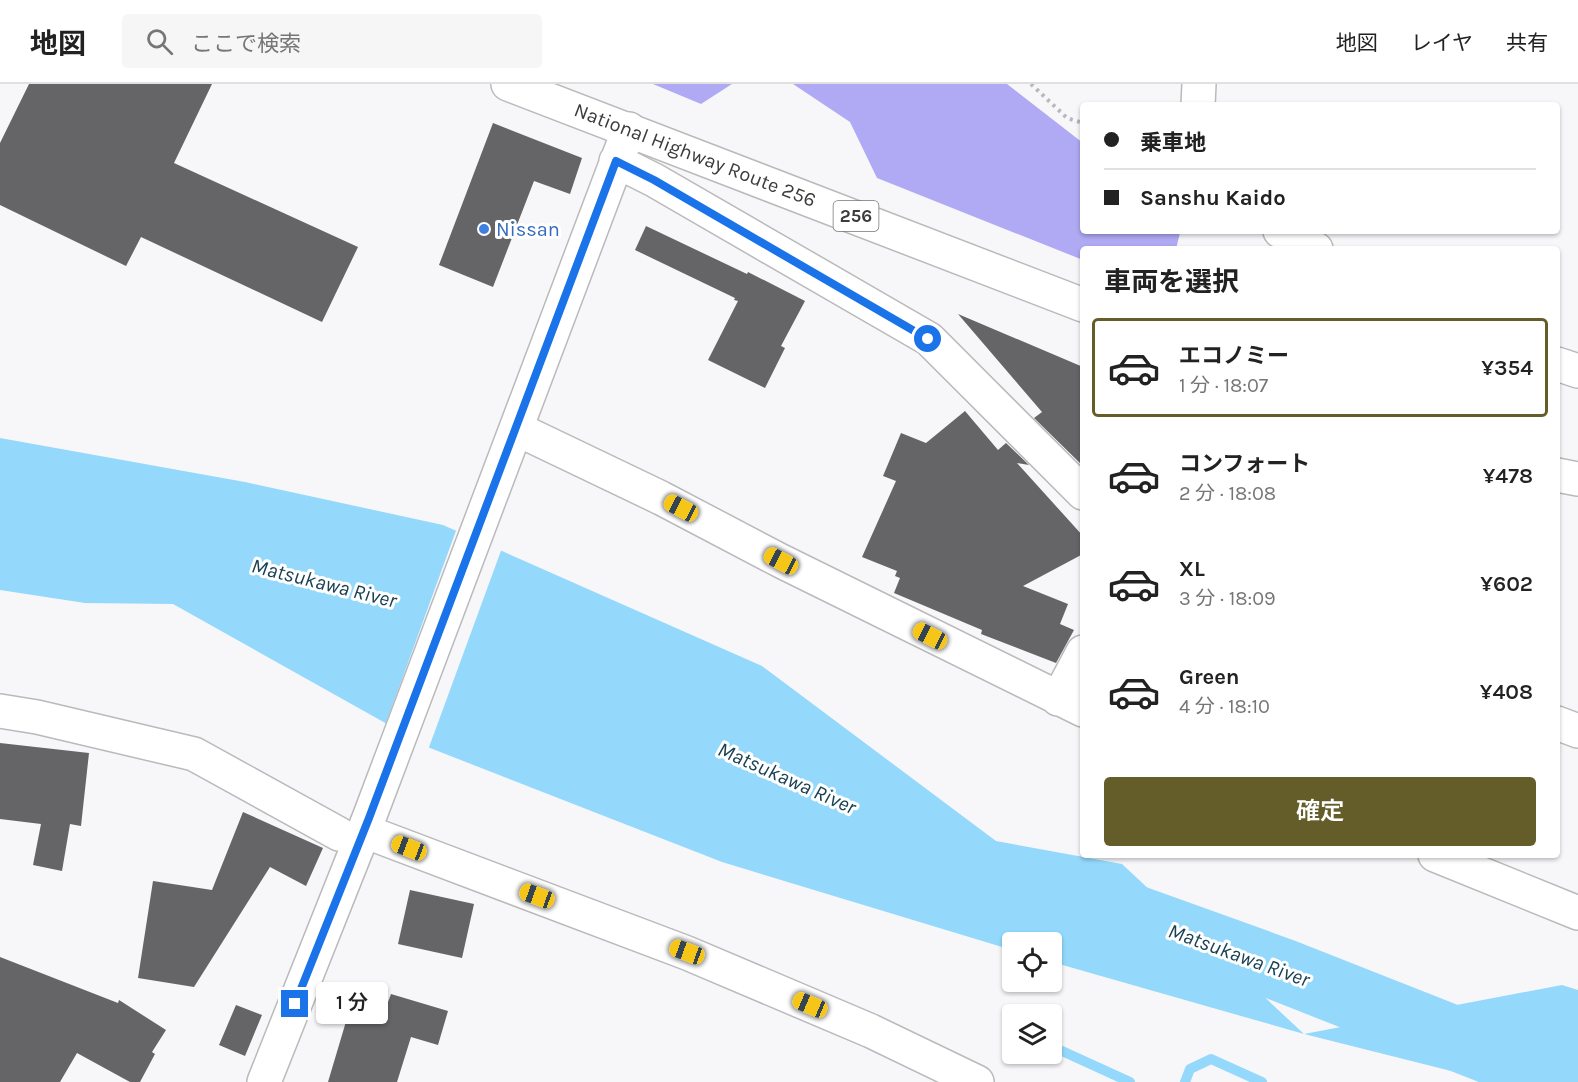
<!DOCTYPE html>
<html lang="ja">
<head>
<meta charset="utf-8">
<style>
	:root { --surface:#fff; --page:#f6f6f6; --text:#222; --muted:#767676; --line:#e0e0e0; --accent:#645d29 }
	body { margin:0; font-family:Karla,"Noto Sans JP",sans-serif; background:var(--page); color:var(--text); height:100vh; display:flex; flex-direction:column; font-size:22px; white-space:nowrap }
	* { box-sizing:border-box; margin:0 }
	p { font-size:20px; color:var(--muted) }
	.icon { flex:none; width:33px; height:33px; fill:none; stroke:currentColor; stroke-width:2; stroke-linecap:round; stroke-linejoin:round }
	.map { position:relative; flex:1; overflow:hidden }
	.side { position:absolute; left:1080px; top:162px; width:480px; height:612px; display:flex; flex-direction:column; background:var(--surface); border-radius:6px; box-shadow:0 2px 4px #0004 }
	.side>* { flex:none }
	.top-card { position:absolute; left:1080px; top:18px; width:480px; height:132px; border-radius:6px; box-shadow:0 2px 4px #0004; display:grid; align-content:center; height:132px; padding:0 24px; background:var(--surface) }
	.controls { position:absolute; left:1002px; top:848px; display:grid; gap:12px }
	.controls a { display:grid; place-items:center; width:60px; height:60px; border-radius:6px; background:var(--surface); box-shadow:0 2px 4px #0004; font-size:30px }
	.end { position:absolute; width:27px; height:27px; margin:-14px; border:8px solid #1a73e8; background:#fff; box-shadow:0 0 0 3px #fff }
	.from { border-radius:50% }
	.bubble { position:absolute; height:42px; border-radius:6px; background:var(--surface); box-shadow:0 2px 4px #0004; font-size:20px; font-weight:600; line-height:42px; text-align:center }
	.car { position:absolute; width:18px; height:36px; margin:-18px -9px; border-radius:8px; box-shadow:0 0 4px 2px #0007; background:linear-gradient(#f5c518 24%,#345 0 40%,#f5c518 0 76%,#345 0 86%,#f5c518 0) }
	.top-card b { display:flex; align-items:center; gap:21px; height:57px; font-size:22px }
	.top-card b+b { border-top:2px solid var(--line) }
	.top-card i { width:15px; height:15px; background:var(--text) }
	ul { padding:0; list-style:none }
	li { display:flex; align-items:center; gap:18px; height:99px; margin:0 12px 9px; padding:0 12px; border:3px solid transparent; border-radius:6px }
	li div { flex:1 }
	li b { display:block; font-size:22px }
	li em { font-style:normal; font-weight:600 }
	li.active { border-color:var(--accent) }
	li>.icon { width:54px; height:54px; stroke-width:1.5 }
	h2 { padding:0 24px; font-size:27px; line-height:72px }
	.cta { display:flex; gap:12px; margin-top:auto; padding:12px 24px }
	.cta a { flex:1; height:69px; border-radius:6px; background:var(--accent); color:#fff; font-size:24px; font-weight:600; line-height:69px; text-align:center }
	header { display:flex; align-items:center; gap:36px; box-sizing:border-box; height:84px; padding:0 30px; background:var(--surface); border-bottom:2px solid var(--line) }
	header strong { font-size:28px }
	nav { display:flex; gap:33px; margin-inline-start:auto; font-size:21px }
	.search { width:420px; height:54px; background:var(--page); display:flex; align-items:center; gap:15px; box-sizing:border-box; padding:0 21px; border-radius:6px; color:var(--muted); font-size:22px }
	.map>svg:first-child { display:block }
</style>
</head>
<body>
<header>
<strong>地図</strong>
<div class="search"><svg class="icon" aria-label="search" viewBox="0 0 24 24"><circle cx="10" cy="10" r="6"/><path d="M15 15l6 6"/></svg>ここで検索</div>
<nav><a>地図</a><a>レイヤ</a><a>共有</a></nav>
</header>
<div class="map">
<svg width="1578" height="998" viewBox="0 0 1578 998">
	<rect width="100%" height="100%" fill="#f7f7fa"/>
	<!-- forest -->
	<path fill="#b0a9f4" d="M 653,0 L 732,0 L 701,20 Z
		M 793,0 L 1007,0 L 1083,59 L 1083,147 L 1179,147 L 1180,149 L 1176,165 L 1083,165 L 1083,176 L 877,94 L 850,38 Z"/>
	<!-- water -->
	<path fill="#94d9fc" d="M 0,354 L 245,398 L 443,441 L 762,582 L 996,757 L 1122,780 L 1304,950 L 1562,901 L 1578,906 L 1578,998 L 1495,998 L 1304,950 L 1052,878 L 1052,858 L 1012,858 L 1012,866 L 722,778 L 430,664 L 173,520 L 85,519 L 0,506 Z"/>
	<!-- pier -->
	<path fill="#f7f7fa" d="M 457,444 L 502,464 L 428,666 L 385,642 Z"/>
	<g fill="none" stroke-linecap="round" stroke-linejoin="round">
		<!-- stream -->
		<path stroke="#94d9fc" stroke-width="10" d="M 1062,967 L 1130,998
			M 1185,998 L 1190,985 L 1211,975 L 1262,998"/>
		<!-- river -->
		<path stroke="#94d9fc" stroke-width="64" d="M 1124,829 L 1282,886 L 1566,998"/>
	</g>
	<!-- building -->
	<path fill="#656568" d="M 29,0 L 212,0 L 174,79 L 358,163 L 322,238 L 141,153 L 126,182 L 0,121 L 0,59 Z
		M 493,39 L 582,74 L 570,110 L 534,97 L 493,203 L 439,181 Z
		M 646,142 L 747,190 L 748,188 L 805,217 L 781,262 L 785,264 L 765,304 L 708,276 L 738,217 L 734,216 L 735,214 L 635,166 Z
		M 958,230 L 1083,283 L 1083,382 L 1034,334 L 1042,328 Z
		M 965,327 L 998,366 L 1006,359 L 1029,381 L 1017,379 L 1083,452 L 1083,470 L 1023,502 L 1068,520 L 1060,540 L 1074,546 L 1056,579 L 981,550 L 982,546 L 894,509 L 900,494 L 895,492 L 897,487 L 862,473 L 896,397 L 883,392 L 901,349 L 926,359 Z
		M 0,659 L 89,669 L 81,742 L 70,740 L 62,787 L 33,781 L 41,740 L 0,735 Z
		M 243,728 L 323,764 L 306,802 L 270,783 L 194,903 L 138,894 L 153,797 L 212,806 Z
		M 410,806 L 474,820 L 462,874 L 398,860 Z
		M 0,873 L 118,919 L 119,916 L 166,946 L 152,968 L 155,970 L 140,998 L 130,998 L 77,969 L 60,998 L 0,998 Z
		M 391,910 L 448,927 L 438,961 L 411,953 L 397,998 L 328,998 L 353,914 L 369,919 L 371,912 L 388,918 Z
		M 236,921 L 262,931 L 245,972 L 219,961 Z"/>
	<g fill="none" stroke-linecap="round" stroke-linejoin="round">
		<!-- minor casing -->
		<g stroke="#bababd" stroke-width="36">
			<path id="minor" d="M 1198,21 L 1199,0
				M 616,77 L 654,96 L 929,255 L 1083,409
				M 1280,147 L 1316,165
				M 1557,280 L 1578,287
				M 517,345 L 661,414 L 781,477 L 1083,626
				M 1058,615 L 1083,568
				M 0,627 L 37,633 L 194,670 L 339,750
				M 1557,639 L 1578,647
				M 364,747 L 687,869 L 871,947 L 977,998
				M 1435,771 L 1578,829
				M 264,998 L 369,734 L 629,45"/>
		</g>
		<!-- highway casing -->
		<g stroke="#bababd" stroke-width="36">
			<path id="highway" d="M 508,0 L 1083,221
				M 1557,391 L 1578,395"/>
		</g>
		<!-- path -->
		<path stroke="#b8b8bb" stroke-width="4" stroke-dasharray="3 4.5" stroke-linecap="butt" d="M 1031,0 L 1067,34 L 1083,39"/>
		<!-- minor -->
		<use href="#minor" stroke="#fff" stroke-width="33"/>
		<!-- highway -->
		<use href="#highway" stroke="#fff" stroke-width="33"/>
	</g>
	<g fill="none" stroke-linecap="round" stroke-linejoin="round">
		<!-- route -->
		<path stroke="#1a73e8" stroke-width="8" d="M 295,920 L 369,734 L 616,77 L 654,96 L 928,255"/>
	</g>
	<!-- markers -->
	<circle fill="#3f7fe0" stroke="#fff" stroke-width="2" cx="484" cy="145" r="6"/>
	<g text-anchor="middle" dominant-baseline="central" stroke-width="6" stroke-linejoin="round" paint-order="stroke">
		<!-- shield labels -->
		<rect fill="#fff" stroke="#767677" stroke-width="1.5" x="833.5" y="117" width="45" height="30" rx="4.5"/>
		<g font-size="18" font-weight="bold" fill="#3c3c3d">
			<text x="856" y="132">256</text>
		</g>
		<!-- street labels -->
		<g font-size="20" fill="#3c3c3d" stroke="#fff">
			<text transform="translate(695 71) rotate(21)">National Highway Route 256</text>
		</g>
		<!-- shop labels -->
		<g font-size="20" fill="#366cbe" stroke="#fff" text-anchor="start">
			<text x="496" y="145">Nissan</text>
		</g>
		<!-- water labels -->
		<g font-size="21" font-style="italic" fill="#194153" stroke="#fff">
			<text transform="translate(324 499) rotate(14)">Matsukawa River</text>
			<text transform="translate(787 694) rotate(24)">Matsukawa River</text>
			<text transform="translate(1239 871) rotate(20)">Matsukawa River</text>
		</g>
	</g>
</svg>
<div class="controls">
<a><svg class="icon" aria-label="locate" viewBox="0 0 24 24"><circle cx="12" cy="12" r="6"/><path d="M12 2v4M12 18v4M2 12h4M18 12h4"/></svg></a>
<a><svg class="icon" aria-label="layers" viewBox="0 0 24 24"><path d="M12 4l9 5-9 5-9-5zM3 14l9 5 9-5"/></svg></a>
</div>
<i class="end from" style="left:928px;top:255px"></i>
<i class="end" style="left:295px;top:920px"></i>
<div class="bubble" style="left:316px;top:898px;width:72px">1 分</div>
<i class="car" style="left:681px;top:424px;rotate:298deg"></i>
<i class="car" style="left:781px;top:477px;rotate:298deg"></i>
<i class="car" style="left:930px;top:552px;rotate:297deg"></i>
<i class="car" style="left:409px;top:764px;rotate:291deg"></i>
<i class="car" style="left:537px;top:812px;rotate:290deg"></i>
<i class="car" style="left:687px;top:868px;rotate:290deg"></i>
<i class="car" style="left:810px;top:921px;rotate:293deg"></i>
<div class="top-card">
<b><i class="from"></i>乗車地</b>
<b><i></i>Sanshu Kaido</b>
</div>
<section class="side">
<h2>車両を選択</h2>
<ul>
<li class="active"><svg class="icon" aria-label="car" viewBox="0 0 24 24"><path d="M5 17H2v-5l4-1 3-4h7l3 4 3 1v5h-3M9 17h6M6 11h13"/><circle cx="7" cy="17" r="2"/><circle cx="17" cy="17" r="2"/></svg><div><b>エコノミー</b><p>1 分 · 18:07</p></div><em>¥354</em></li>
<li><svg class="icon" aria-label="car" viewBox="0 0 24 24"><path d="M5 17H2v-5l4-1 3-4h7l3 4 3 1v5h-3M9 17h6M6 11h13"/><circle cx="7" cy="17" r="2"/><circle cx="17" cy="17" r="2"/></svg><div><b>コンフォート</b><p>2 分 · 18:08</p></div><em>¥478</em></li>
<li><svg class="icon" aria-label="car" viewBox="0 0 24 24"><path d="M5 17H2v-5l4-1 3-4h7l3 4 3 1v5h-3M9 17h6M6 11h13"/><circle cx="7" cy="17" r="2"/><circle cx="17" cy="17" r="2"/></svg><div><b>XL</b><p>3 分 · 18:09</p></div><em>¥602</em></li>
<li><svg class="icon" aria-label="car" viewBox="0 0 24 24"><path d="M5 17H2v-5l4-1 3-4h7l3 4 3 1v5h-3M9 17h6M6 11h13"/><circle cx="7" cy="17" r="2"/><circle cx="17" cy="17" r="2"/></svg><div><b>Green</b><p>4 分 · 18:10</p></div><em>¥408</em></li>
</ul>
<div class="cta"><a>確定</a></div>
</section>
</div>
</body>
</html>
